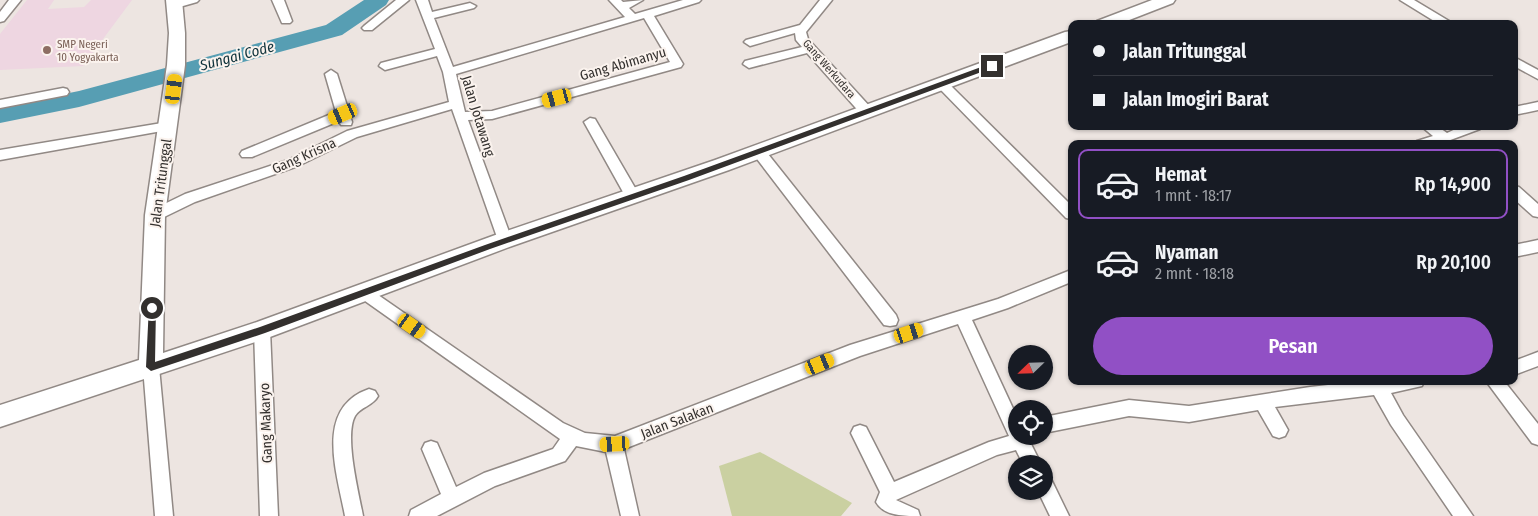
<!DOCTYPE html>
<html lang="id">
<head>
<meta charset="utf-8">
<style>
	:root { --surface:#171b24; --page:#20242c; --text:#f1f3f6; --muted:#9ea1a6; --line:#363941; --accent:#9150c5 }
	body { margin:0; font-family:"Fira Sans Condensed",sans-serif; background:var(--page); color:var(--text); height:100vh; display:flex; flex-direction:column; font-size:19px; white-space:nowrap }
	* { box-sizing:border-box; margin:0 }
	p { font-size:16px; color:var(--muted) }
	.icon { flex:none; width:28px; height:28px; fill:none; stroke:currentColor; stroke-width:2; stroke-linecap:round; stroke-linejoin:round }
	.map { position:relative; flex:1; overflow:hidden }
	.details { position:absolute; left:1068px; top:140px; width:450px; height:245px; display:flex; flex-direction:column; background:var(--surface); border-radius:10px; box-shadow:0 1px 4px #0004 }
	.details>* { flex:none }
	.hud { position:absolute; left:1068px; top:20px; width:450px; height:110px; border-radius:10px; box-shadow:0 1px 4px #0004; display:grid; align-content:center; height:110px; padding:0 25px; background:var(--surface) }
	.needle { width:32px; rotate:247deg }
	.buttons { position:absolute; left:1008px; top:345px; display:grid; gap:10px }
	.buttons a { display:grid; place-items:center; width:45px; height:45px; border-radius:50%; background:var(--surface); box-shadow:0 1px 4px #0004; font-size:25px }
	.end { position:absolute; width:22px; height:22px; margin:-11px; border:6px solid #33302e; background:#fff; box-shadow:0 0 0 2px #fff }
	.from { border-radius:50% }
	.car { position:absolute; width:15px; height:30px; margin:-15px -8px; border-radius:6px; box-shadow:0 0 4px 1px #0007; background:linear-gradient(#f5c518 24%,#345 0 40%,#f5c518 0 76%,#345 0 86%,#f5c518 0) }
	.hud b { display:flex; align-items:center; gap:18px; height:48px; font-size:19px }
	.hud b+b { border-top:1px solid var(--line) }
	.hud i { width:12px; height:12px; background:var(--text) }
	ul { padding:9px 0 0; list-style:none }
	li { display:flex; align-items:center; gap:15px; height:70px; margin:0 10px 8px; padding:0 15px; border:2px solid transparent; border-radius:10px }
	li div { flex:1 }
	li b { display:block; font-size:19px }
	li em { font-style:normal; font-weight:600 }
	li.active { border-color:var(--accent) }
	li>.icon { width:45px; height:45px; stroke-width:1.5 }
	.primary-button { display:flex; gap:10px; margin-top:auto; padding:10px 25px }
	.primary-button a { flex:1; height:58px; border-radius:30px; background:var(--accent); color:#fff; font-size:20px; font-weight:600; line-height:58px; text-align:center }
	.map>svg:first-child { display:block }
</style>
</head>
<body>
<div class="map">
<svg width="1538" height="516" viewBox="0 0 1538 516">
	<rect width="100%" height="100%" fill="#ede5e1"/>
	<!-- education -->
	<path fill="#eed6e1" d="M 27,0 L 54,0 L 48,9 L 84,7 L 91,0 L 132,0 L 83,66 L 0,70 L 0,34 Z"/>
	<!-- green -->
	<path fill="#cad0a1" d="M 760,452 L 852,503 L 841,516 L 732,516 L 719,466 Z"/>
	<g fill="none" stroke-linecap="round" stroke-linejoin="round">
		<!-- river -->
		<path fill="#579eb3" fill-rule="evenodd" d="M 364,0 L 389,0 L 386,5 L 342,35 L 79,107 L 0,123 L 0,107 L 79,91 L 326,25 Z"/>
		<!-- minor casing -->
		<g stroke="#918985" stroke-width="3">
			<path id="minor" d="M 9,0 L 21,0 L 4,21 L 0,22 L 0,12 Z
				M 181,0 L 199,0 L 197,2 L 176,8 L 170,5 Z
				M 272,0 L 284,0 L 292,21 L 290,23 L 282,23 Z
				M 396,0 L 409,0 L 372,30 L 364,30 L 362,28 L 364,26 Z
				M 416,0 L 428,0 L 432,12 L 470,3 L 476,6 L 474,8 L 434,18 L 453,67 L 625,17 L 609,0 L 621,0 L 623,2 L 643,0 L 629,8 L 635,14 L 683,0 L 701,0 L 699,2 L 654,16 L 683,64 L 681,67 L 492,119 L 468,120 L 512,240 L 510,244 L 505,246 L 500,244 L 498,240 L 452,109 L 357,137 L 298,166 L 195,202 L 160,219 L 155,220 L 150,219 L 148,215 L 150,211 L 185,194 L 288,160 L 347,131 L 449,102 L 443,72 L 437,56 L 385,70 L 379,66 L 381,63 L 435,49 ZM 644,18 L 670,62 L 492,111 L 465,112 L 456,74 Z
				M 820,0 L 832,0 L 806,32 L 808,39 L 872,109 L 873,112 L 872,115 L 862,115 L 807,53 L 749,68 L 743,64 L 745,61 L 802,47 L 796,40 L 795,33 L 750,46 L 744,42 L 746,40 L 800,25 Z
				M 1400,0 L 1414,0 L 1454,24 L 1439,24 Z
				M 1514,57 L 1538,70 L 1538,79 L 1514,66 Z
				M 331,70 L 337,74 L 352,122 L 351,125 L 341,125 L 339,121 L 252,157 L 242,157 L 240,154 L 242,151 L 336,112 L 325,74 Z
				M 942,80 L 946,81 L 1071,205 L 1071,219 L 1066,218 L 938,87 L 936,84 L 938,81 Z
				M 63,88 L 67,89 L 69,92 L 67,95 L 0,108 L 0,100 Z
				M 1538,102 L 1538,110 L 1514,115 L 1514,107 Z
				M 590,118 L 595,119 L 638,193 L 640,197 L 638,201 L 628,201 L 584,122 Z
				M 168,122 L 175,126 L 173,129 L 0,160 L 0,150 Z
				M 1421,126 L 1437,126 L 1447,133 L 1462,126 L 1481,126 L 1480,129 L 1445,142 L 1416,144 L 1417,141 L 1433,136 Z
				M 759,147 L 764,149 L 896,315 L 898,320 L 896,325 L 890,326 L 884,325 L 754,155 L 752,152 L 754,149 Z
				M 1514,186 L 1519,187 L 1538,204 L 1538,217 L 1533,216 L 1514,199 Z
				M 1538,240 L 1538,252 L 1514,257 L 1514,245 Z
				M 1071,270 L 1071,282 L 1008,308 L 972,320 L 1016,415 L 1016,436 L 1027,436 L 1041,464 L 1023,464 L 1016,450 L 997,455 L 896,500 L 918,510 L 920,516 C 903,516 884,516 876,502 L 880,492 L 851,433 L 854,427 L 860,425 L 866,427 L 894,482 L 989,442 L 1009,436 L 958,324 L 860,356 L 624,449 L 639,516 L 621,516 L 606,452 L 576,446 L 565,461 L 495,486 L 437,516 L 409,516 L 411,510 L 441,494 L 422,449 L 425,443 L 431,441 L 437,443 L 456,487 L 484,473 L 553,449 L 560,439 L 358,296 L 355,292 L 358,288 L 363,286 L 368,288 L 563,423 L 585,433 L 615,436 L 850,345 L 998,299 Z
				M 262,323 L 268,325 L 270,330 L 278,516 L 260,516 L 254,330 L 256,325 Z
				M 1538,352 L 1538,366 L 1514,375 L 1514,361 Z
				M 151,360 L 157,362 L 159,367 L 173,516 L 155,516 L 143,367 L 145,362 Z
				M 1364,381 L 1424,381 L 1422,386 L 1391,393 L 1403,415 L 1473,516 L 1453,516 L 1391,425 L 1374,395 L 1275,407 L 1288,430 L 1285,436 L 1279,438 L 1273,436 L 1258,410 L 1189,422 L 1129,416 L 1044,433 L 1044,417 L 1129,400 L 1189,406 L 1310,387 Z
				M 1486,381 L 1504,381 L 1538,424 L 1538,445 L 1532,443 Z
				M 369,389 L 375,391 L 378,396 C 373,406 360,407 355,416 C 344,436 359,494 363,516 L 345,516 C 337,473 314,408 369,389 Z
				M 1044,476 L 1051,479 L 1069,516 L 1050,516 L 1038,491 L 1044,491 Z"/>
		</g>
		<!-- secondary casing -->
		<g stroke="#918985" stroke-width="3">
			<path id="secondary" d="M 166,0 L 182,0 L 185,33 L 185,65 L 165,215 L 163,353 L 257,322 L 498,234 L 715,160 L 1065,32 L 1071,31 L 1071,42 L 729,170 L 512,246 L 270,337 L 0,427 L 0,405 L 139,360 L 145,215 L 167,65 L 169,33 Z
				M 1152,0 L 1175,0 L 1173,3 L 1119,24 L 1095,24 L 1097,21 Z"/>
		</g>
		<!-- minor -->
		<use href="#minor" fill="#fff" fill-rule="evenodd"/>
		<!-- secondary -->
		<use href="#secondary" fill="#fff" fill-rule="evenodd"/>
	</g>
	<!-- route -->
	<path fill="#33302e" d="M 992,63 L 996,66 L 995,67 L 689,180 L 490,249 L 265,333 L 151,371 L 146,367 L 149,305 L 152,304 L 156,308 L 155,362 L 260,327 L 485,245 L 684,176 Z"/>
	<!-- markers -->
	<circle fill="#8d6e63" stroke="#fbf3ee" stroke-width="2" cx="47" cy="50" r="5"/>
	<g text-anchor="middle" dominant-baseline="central" stroke-width="4" stroke-linejoin="round" paint-order="stroke">
		<!-- far-education labels -->
		<g font-size="11" fill="#785e54" stroke="#fbf3ee" text-anchor="start">
			<text x="57" y="44">SMP Negeri<tspan x="57" dy="13">10 Yogyakarta</tspan></text>
		</g>
		<!-- far-street labels -->
		<g font-size="11" fill="#33302e" stroke="#fbf3ee">
			<text transform="translate(829 69) rotate(49)">Gang Werkudara</text>
		</g>
		<!-- street labels -->
		<g font-size="14" fill="#33302e" stroke="#fbf3ee">
			<text transform="translate(623 64) rotate(-16)">Gang Abimanyu</text>
			<text transform="translate(478 116) rotate(73)">Jalan Jotawang</text>
			<text transform="translate(304 156) rotate(-24)">Gang Krisna</text>
			<text transform="translate(161 183) rotate(-82)">Jalan Tritunggal</text>
			<text transform="translate(677 421) rotate(-21)">Jalan Salakan</text>
			<text transform="translate(266 423) rotate(-92)">Gang Makaryo</text>
		</g>
		<!-- water labels -->
		<g font-size="15" font-style="italic" fill="#0e323b" stroke="#fbf3ee">
			<text transform="translate(237 56) rotate(-15)">Sungai Code</text>
		</g>
	</g>
</svg>
<div class="buttons">
<a><svg class="needle" viewBox="-14 -14 28 28"><path d="M0-13l5 13h-10z" fill="#e53935"/><path d="M0 13l5-13h-10z" fill="#9ea1a6"/></svg></a>
<a><svg class="icon" aria-label="locate" viewBox="0 0 24 24"><circle cx="12" cy="12" r="6"/><path d="M12 2v4M12 18v4M2 12h4M18 12h4"/></svg></a>
<a><svg class="icon" aria-label="layers" viewBox="0 0 24 24"><path d="M12 4l9 5-9 5-9-5zM3 14l9 5 9-5"/></svg></a>
</div>
<i class="end from" style="left:152px;top:308px"></i>
<i class="end" style="left:992px;top:66px"></i>
<i class="car" style="left:174px;top:89px;rotate:7deg"></i>
<i class="car" style="left:557px;top:98px;rotate:255deg"></i>
<i class="car" style="left:343px;top:114px;rotate:247deg"></i>
<i class="car" style="left:412px;top:326px;rotate:125deg"></i>
<i class="car" style="left:909px;top:333px;rotate:72deg"></i>
<i class="car" style="left:820px;top:364px;rotate:68deg"></i>
<i class="car" style="left:615px;top:444px;rotate:267deg"></i>
<div class="hud">
<b><i class="from"></i>Jalan Tritunggal</b>
<b><i></i>Jalan Imogiri Barat</b>
</div>
<section class="details">
<ul>
<li class="active"><svg class="icon" aria-label="car" viewBox="0 0 24 24"><path d="M5 17H2v-5l4-1 3-4h7l3 4 3 1v5h-3M9 17h6M6 11h13"/><circle cx="7" cy="17" r="2"/><circle cx="17" cy="17" r="2"/></svg><div><b>Hemat</b><p>1 mnt · 18:17</p></div><em>Rp 14,900</em></li>
<li><svg class="icon" aria-label="car" viewBox="0 0 24 24"><path d="M5 17H2v-5l4-1 3-4h7l3 4 3 1v5h-3M9 17h6M6 11h13"/><circle cx="7" cy="17" r="2"/><circle cx="17" cy="17" r="2"/></svg><div><b>Nyaman</b><p>2 mnt · 18:18</p></div><em>Rp 20,100</em></li>
</ul>
<div class="primary-button"><a>Pesan</a></div>
</section>
</div>
</body>
</html>
